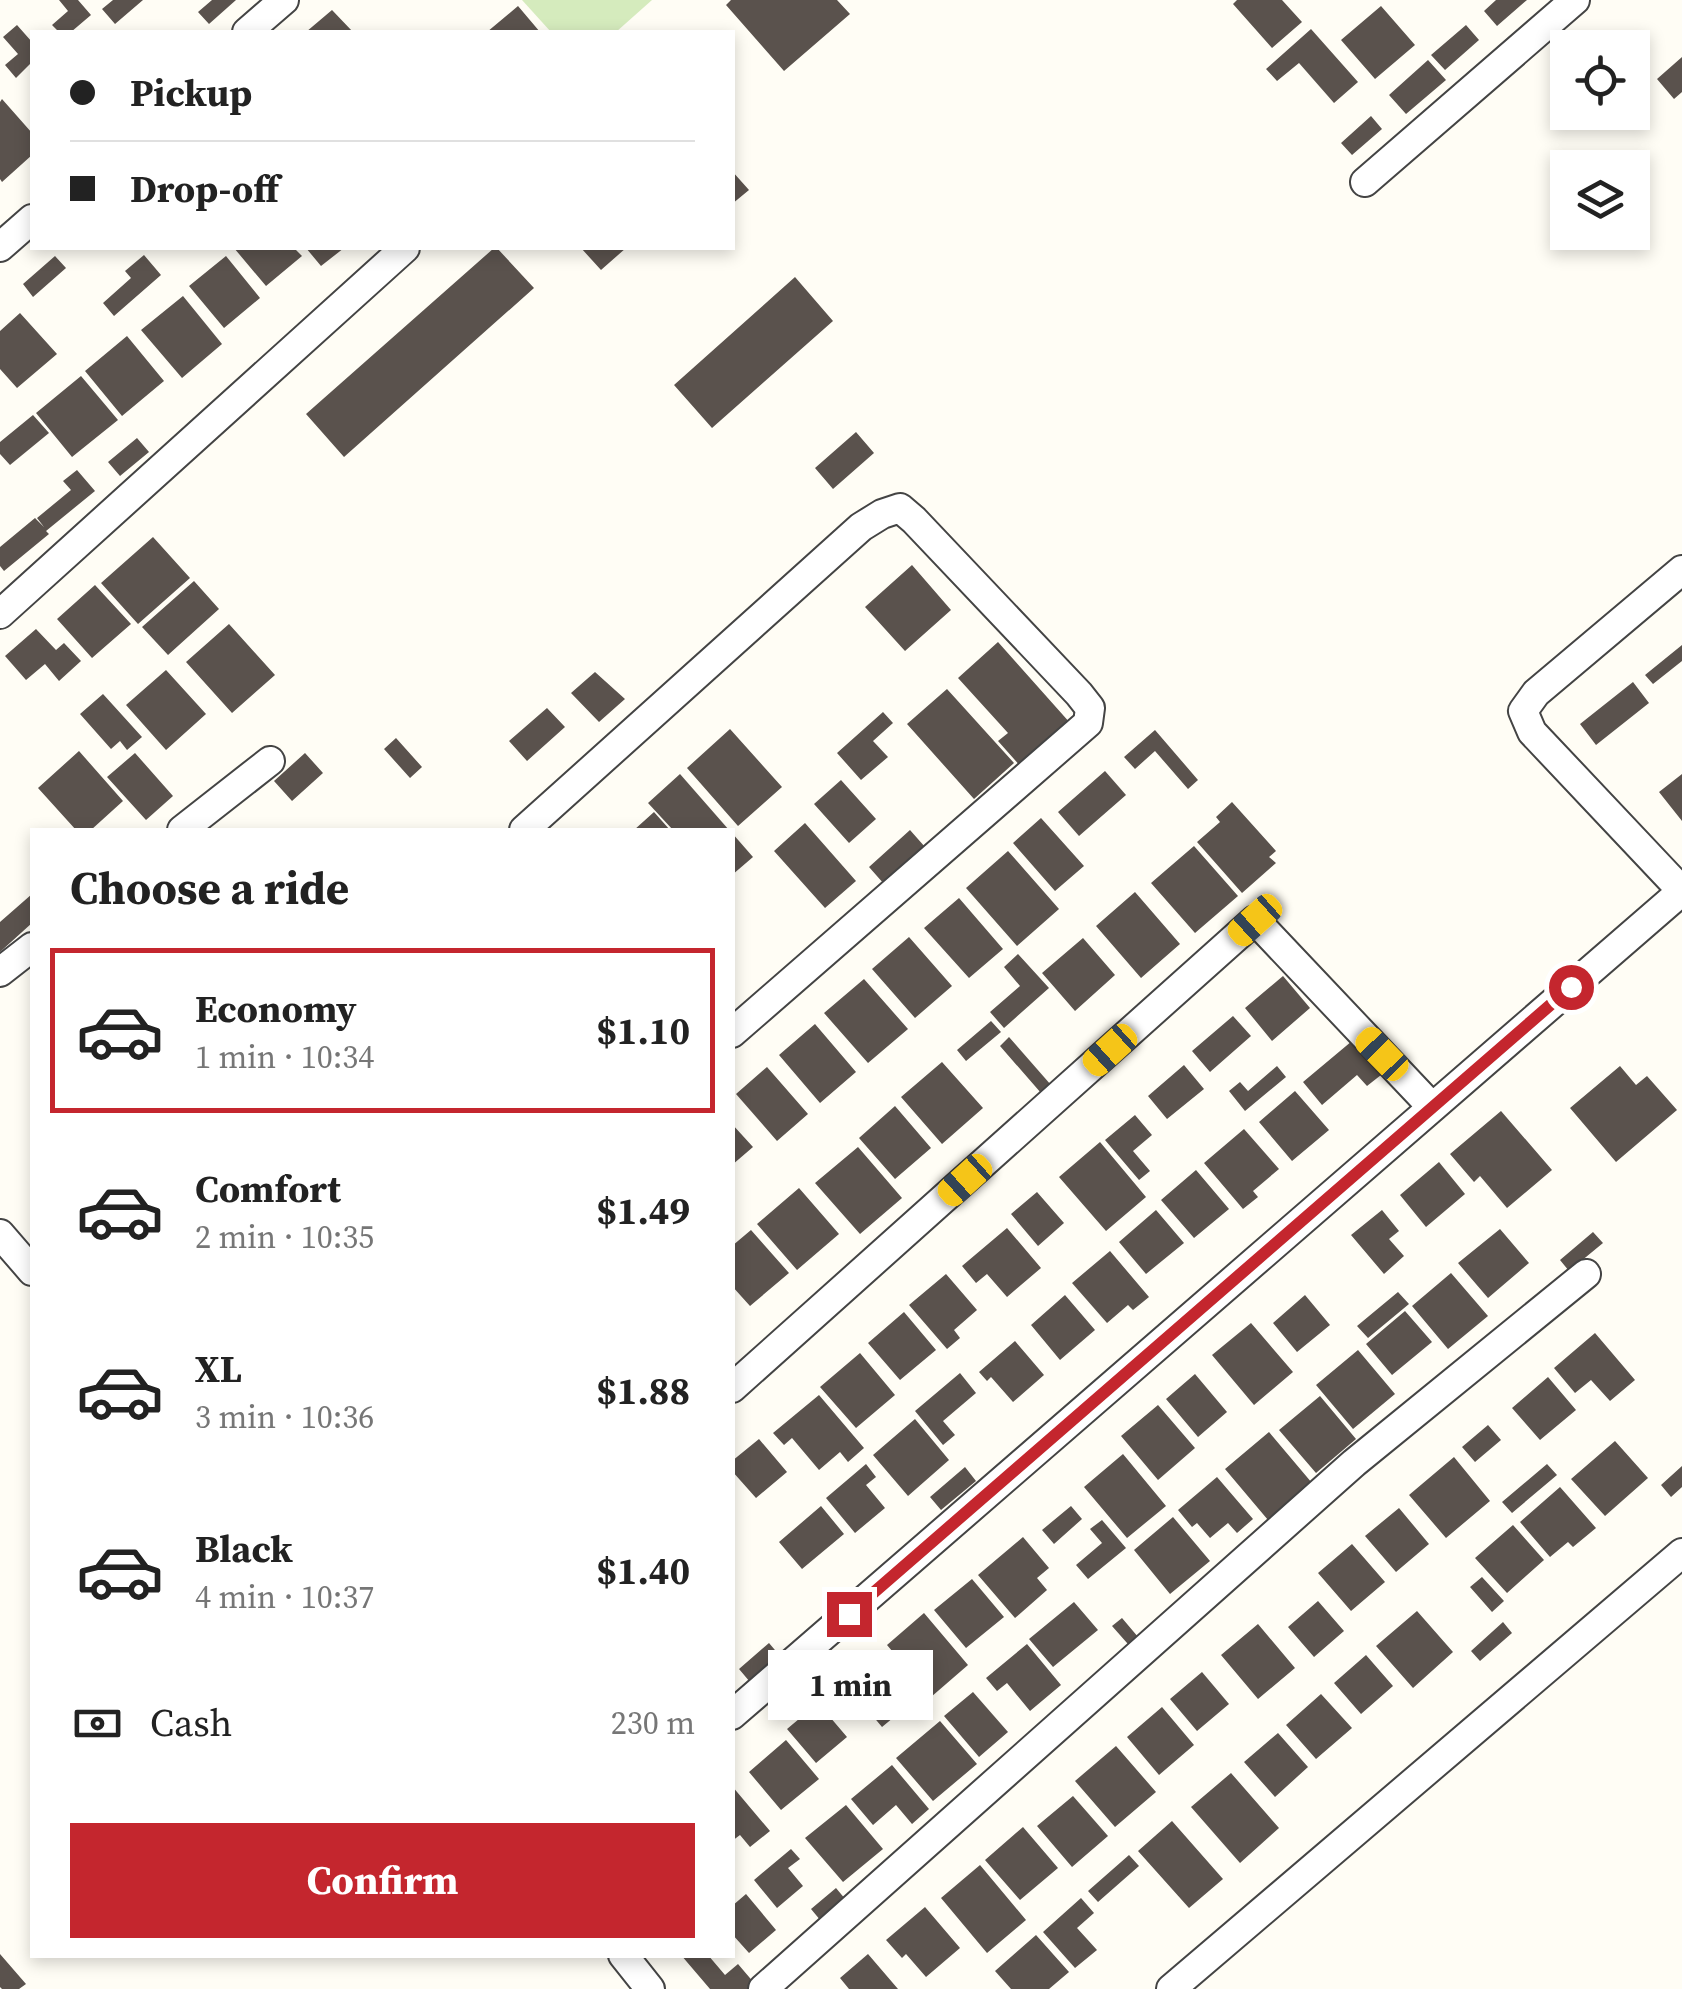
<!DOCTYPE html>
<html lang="en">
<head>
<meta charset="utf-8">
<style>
	:root { --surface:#fff; --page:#f2f2f2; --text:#222; --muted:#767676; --line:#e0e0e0; --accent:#c4262e }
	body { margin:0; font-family:"Source Serif 4",serif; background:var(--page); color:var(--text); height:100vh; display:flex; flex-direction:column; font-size:38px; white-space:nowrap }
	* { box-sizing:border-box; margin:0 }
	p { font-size:32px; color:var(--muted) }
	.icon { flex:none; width:55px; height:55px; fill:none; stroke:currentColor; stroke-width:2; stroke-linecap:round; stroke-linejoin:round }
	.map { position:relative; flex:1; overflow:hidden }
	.panel { position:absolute; left:30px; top:828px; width:705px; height:1130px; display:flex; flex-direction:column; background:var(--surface); border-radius:0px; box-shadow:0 5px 15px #0003 }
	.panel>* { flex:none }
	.top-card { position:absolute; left:30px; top:30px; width:705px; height:220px; border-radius:0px; box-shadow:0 5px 15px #0003; display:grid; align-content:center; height:220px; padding:0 40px; background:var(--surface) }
	.buttons { position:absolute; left:1550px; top:30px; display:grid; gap:20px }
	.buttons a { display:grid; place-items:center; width:100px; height:100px; border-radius:0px; background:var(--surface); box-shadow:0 5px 15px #0003; font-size:50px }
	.end { position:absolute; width:45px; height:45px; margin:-22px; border:12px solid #c4262e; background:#fff; box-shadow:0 0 0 5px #fff }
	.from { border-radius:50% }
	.bubble { position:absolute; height:70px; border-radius:0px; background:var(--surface); box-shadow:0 5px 15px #0003; font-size:32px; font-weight:700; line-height:70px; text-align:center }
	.car { position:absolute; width:30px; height:60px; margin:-30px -15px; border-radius:12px; box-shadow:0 0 8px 2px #0007; background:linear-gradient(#f5c518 24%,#345 0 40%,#f5c518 0 76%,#345 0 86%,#f5c518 0) }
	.top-card b { display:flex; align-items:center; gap:35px; height:95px; font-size:38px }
	.top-card b+b { border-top:2px solid var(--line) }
	.top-card i { width:25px; height:25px; background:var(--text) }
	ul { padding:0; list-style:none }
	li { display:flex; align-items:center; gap:30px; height:165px; margin:0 20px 15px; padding:0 20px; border:5px solid transparent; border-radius:0px }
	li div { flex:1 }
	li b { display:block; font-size:38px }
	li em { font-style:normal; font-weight:700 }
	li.on { border-color:var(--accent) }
	li>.icon { width:90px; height:90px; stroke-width:1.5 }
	h2 { padding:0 40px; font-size:45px; line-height:120px }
	.pay { display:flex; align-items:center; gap:25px; height:110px; padding:0 40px; font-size:38px }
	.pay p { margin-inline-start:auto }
	.primary-button { display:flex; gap:20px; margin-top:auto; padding:20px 40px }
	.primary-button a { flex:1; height:115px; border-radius:0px; background:var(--accent); color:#fff; font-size:40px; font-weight:700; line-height:115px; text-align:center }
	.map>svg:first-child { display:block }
</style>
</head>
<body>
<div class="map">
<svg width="1682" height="1989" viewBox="0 0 1682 1989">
	<rect width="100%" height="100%" fill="#fffdf5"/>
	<!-- green -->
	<path fill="#d5ebbd" d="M 522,0 L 652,0 L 616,32 L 551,32 Z"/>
	<!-- building -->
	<path fill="#5a524d" d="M 59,0 L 78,0 L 91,15 L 71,32 L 59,32 L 52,25 L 68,11 Z
		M 113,0 L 143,0 L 115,24 L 102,9 Z
		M 212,0 L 236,0 L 209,24 L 198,12 Z
		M 731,0 L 837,0 L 850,14 L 784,71 L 726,5 Z
		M 1237,0 L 1282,0 L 1302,22 L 1272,48 L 1233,4 Z
		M 1496,0 L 1527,0 L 1497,26 L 1484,11 Z
		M 518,6 L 540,32 L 487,32 Z
		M 1381,6 L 1415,45 L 1375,79 L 1341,40 Z
		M 332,10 L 353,32 L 306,32 Z
		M 17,25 L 32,42 L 32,62 L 16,78 L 5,65 L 18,54 L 3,37 Z
		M 1466,25 L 1479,40 L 1445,70 L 1431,55 Z
		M 1311,29 L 1358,82 L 1334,103 L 1299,63 L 1277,81 L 1266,69 Z
		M 1682,57 L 1682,92 L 1674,99 L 1657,79 Z
		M 1428,60 L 1446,80 L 1406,114 L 1389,95 Z
		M 2,99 L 32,133 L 32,155 L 2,182 L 0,179 L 0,102 Z
		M 1371,116 L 1382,129 L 1352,155 L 1341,143 Z
		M 732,171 L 749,190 L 732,204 Z
		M 234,248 L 294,248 L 302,256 L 266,286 Z
		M 306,248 L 344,248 L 321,266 Z
		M 494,248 L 497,248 L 534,288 L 344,457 L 306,414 Z
		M 581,248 L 626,248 L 601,270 Z
		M 144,255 L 161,275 L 114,316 L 103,303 L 131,278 L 125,271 Z
		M 55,256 L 66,268 L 33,297 L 23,284 Z
		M 226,256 L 260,298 L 224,328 L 189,286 Z
		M 795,277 L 833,321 L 712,428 L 674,385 Z
		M 183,296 L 222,344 L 182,378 L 141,330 Z
		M 20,313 L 57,354 L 17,388 L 0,369 L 0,331 Z
		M 127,336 L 164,381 L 122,416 L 85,371 Z
		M 81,376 L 118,420 L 72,457 L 36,413 Z
		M 33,415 L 49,433 L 10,465 L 0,454 L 0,442 Z
		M 856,432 L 874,453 L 833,489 L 815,468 Z
		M 137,438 L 149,452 L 120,476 L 108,462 Z
		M 77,470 L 95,491 L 46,531 L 49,534 L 4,571 L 0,566 L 0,547 L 35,518 L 44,527 L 37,518 L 71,490 L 63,481 Z
		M 153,537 L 190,578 L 138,624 L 101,583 Z
		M 912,565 L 951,610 L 905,651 L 865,607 Z
		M 194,581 L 219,609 L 168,655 L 142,627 Z
		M 95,585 L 131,624 L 92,658 L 57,619 Z
		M 229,624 L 275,675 L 232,713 L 186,662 Z
		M 36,629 L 56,650 L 64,643 L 81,661 L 59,681 L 45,664 L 26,680 L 5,656 Z
		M 998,642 L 1071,724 L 1022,768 L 998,741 L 1008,733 L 958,678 Z
		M 1682,645 L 1682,661 L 1653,684 L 1645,675 Z
		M 166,670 L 206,714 L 166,750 L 126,705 Z
		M 595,672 L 625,699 L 599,722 L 571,693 Z
		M 1633,682 L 1649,703 L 1596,745 L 1580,724 Z
		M 947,689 L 1014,763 L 974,799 L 907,724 Z
		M 103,694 L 142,737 L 127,750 L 120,741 L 111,749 L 80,714 Z
		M 547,708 L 565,727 L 527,761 L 509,741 Z
		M 883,712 L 893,723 L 873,741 L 888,757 L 861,780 L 837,753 Z
		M 730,729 L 782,787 L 738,826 L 687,768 Z
		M 1155,730 L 1198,780 L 1188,789 L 1155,751 L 1135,769 L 1124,757 Z
		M 396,738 L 422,767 L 410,778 L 384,749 Z
		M 79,751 L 123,801 L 91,830 L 76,830 L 38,788 Z
		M 135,753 L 173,796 L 146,820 L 107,777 Z
		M 305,753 L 323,773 L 292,801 L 274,781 Z
		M 1105,771 L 1126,795 L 1079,836 L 1058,812 Z
		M 680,774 L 729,830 L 673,830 L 648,803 Z
		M 1682,774 L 1682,821 L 1659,792 Z
		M 841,780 L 876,819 L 849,843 L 814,804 Z
		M 1232,802 L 1276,851 L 1269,857 L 1276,863 L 1242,893 L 1197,842 L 1220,822 L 1216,817 Z
		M 654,812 L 670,830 L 634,830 Z
		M 1041,818 L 1084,866 L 1055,891 L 1013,843 Z
		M 805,823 L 856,881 L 825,908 L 774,851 Z
		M 910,830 L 925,847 L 884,884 L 869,867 Z
		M 732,833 L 753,857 L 732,875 Z
		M 1194,846 L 1238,896 L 1195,933 L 1151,883 Z
		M 1008,851 L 1059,909 L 1017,946 L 966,888 Z
		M 1135,892 L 1180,944 L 1141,978 L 1096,926 Z
		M 32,894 L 32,923 L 0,952 L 0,922 Z
		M 959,898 L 1003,949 L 969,978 L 924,928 Z
		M 909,937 L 952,986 L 915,1018 L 872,969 Z
		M 1083,938 L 1115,975 L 1075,1011 L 1042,973 Z
		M 1018,954 L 1049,988 L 1004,1028 L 990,1012 L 1020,986 L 1004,967 Z
		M 1283,976 L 1310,1008 L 1272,1041 L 1245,1008 Z
		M 864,979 L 908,1029 L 868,1063 L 824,1013 Z
		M 1233,1016 L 1251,1036 L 1210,1072 L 1192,1051 Z
		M 991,1021 L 1001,1032 L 966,1061 L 957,1050 Z
		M 815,1024 L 856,1072 L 820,1103 L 779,1055 Z
		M 1009,1037 L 1051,1085 L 1041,1093 L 1000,1046 Z
		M 1352,1041 L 1381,1075 L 1367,1086 L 1357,1075 L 1322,1105 L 1303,1082 Z
		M 942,1062 L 983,1108 L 942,1144 L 901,1097 Z
		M 1184,1065 L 1204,1089 L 1167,1119 L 1148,1096 Z
		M 1277,1066 L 1286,1077 L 1245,1111 L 1229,1091 L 1240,1082 L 1248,1091 Z
		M 1620,1066 L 1636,1085 L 1647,1076 L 1677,1110 L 1616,1162 L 1570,1108 Z
		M 767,1067 L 808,1114 L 777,1141 L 736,1094 Z
		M 1295,1091 L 1329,1130 L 1292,1161 L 1259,1122 Z
		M 895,1106 L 931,1148 L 895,1179 L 859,1138 Z
		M 1501,1111 L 1552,1170 L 1507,1208 L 1480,1176 L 1474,1182 L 1450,1154 Z
		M 1135,1115 L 1152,1135 L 1133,1151 L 1150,1171 L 1139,1180 L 1105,1140 Z
		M 732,1124 L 753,1147 L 732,1165 Z
		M 1244,1129 L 1279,1169 L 1253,1191 L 1258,1197 L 1243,1209 L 1204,1163 Z
		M 1100,1142 L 1146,1197 L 1106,1231 L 1059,1177 Z
		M 858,1147 L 902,1198 L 860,1234 L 815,1183 Z
		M 1439,1162 L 1465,1194 L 1426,1227 L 1400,1195 Z
		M 1196,1170 L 1229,1209 L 1194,1238 L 1161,1200 Z
		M 799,1188 L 839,1234 L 797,1270 L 757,1224 Z
		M 1037,1192 L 1064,1223 L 1038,1246 L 1011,1214 Z
		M 1156,1210 L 1184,1243 L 1146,1274 L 1119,1242 Z
		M 1382,1210 L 1399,1231 L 1389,1239 L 1404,1256 L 1384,1274 L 1351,1235 Z
		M 1007,1228 L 1041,1268 L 1007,1297 L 987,1274 L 976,1283 L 962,1266 Z
		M 1500,1229 L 1529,1263 L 1488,1298 L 1458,1263 Z
		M 751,1230 L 789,1273 L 750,1306 L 732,1286 L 732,1246 Z
		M 1593,1232 L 1603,1243 L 1569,1271 L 1560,1260 Z
		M 1110,1251 L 1149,1297 L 1133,1310 L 1128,1305 L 1107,1323 L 1072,1283 Z
		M 1451,1273 L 1488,1316 L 1448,1349 L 1412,1306 Z
		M 946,1274 L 977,1310 L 954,1330 L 960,1338 L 947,1349 L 909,1305 Z
		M 1398,1292 L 1409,1304 L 1368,1338 L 1357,1326 Z
		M 1065,1295 L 1095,1330 L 1060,1360 L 1031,1325 Z
		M 1305,1295 L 1330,1325 L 1297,1352 L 1273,1323 Z
		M 1405,1311 L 1432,1342 L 1392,1375 L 1366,1344 Z
		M 904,1312 L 936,1350 L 900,1380 L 868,1343 Z
		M 1251,1323 L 1293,1372 L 1254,1405 L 1212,1355 Z
		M 1595,1333 L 1635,1380 L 1610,1401 L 1591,1380 L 1575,1393 L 1554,1368 Z
		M 1015,1341 L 1044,1375 L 1013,1402 L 991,1377 L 987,1381 L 979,1372 Z
		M 1358,1350 L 1395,1394 L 1353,1429 L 1316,1385 Z
		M 860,1353 L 895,1395 L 856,1428 L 820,1387 Z
		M 960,1373 L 976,1393 L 943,1421 L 955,1435 L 943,1445 L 915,1411 Z
		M 1195,1374 L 1227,1412 L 1198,1437 L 1166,1399 Z
		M 1548,1377 L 1576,1410 L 1540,1440 L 1512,1408 Z
		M 819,1395 L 864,1448 L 848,1462 L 840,1452 L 819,1470 L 792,1438 L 784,1445 L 773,1433 Z
		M 1320,1396 L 1356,1439 L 1316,1473 L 1279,1430 Z
		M 1158,1405 L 1195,1448 L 1158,1480 L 1121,1436 Z
		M 915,1419 L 949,1460 L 908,1496 L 873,1455 Z
		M 1488,1425 L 1501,1440 L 1475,1462 L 1462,1447 Z
		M 1269,1432 L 1312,1483 L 1268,1520 L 1225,1469 Z
		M 759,1439 L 787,1472 L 756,1498 L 732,1471 L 732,1461 Z
		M 1615,1441 L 1648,1478 L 1605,1516 L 1571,1479 Z
		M 1123,1454 L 1166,1506 L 1127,1538 L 1084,1487 Z
		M 1454,1457 L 1490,1501 L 1446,1538 L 1409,1495 Z
		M 866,1464 L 876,1477 L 866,1485 L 885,1508 L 855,1533 L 826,1498 Z
		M 1547,1464 L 1557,1475 L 1512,1513 L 1502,1502 Z
		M 1682,1466 L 1682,1487 L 1671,1497 L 1661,1485 Z
		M 965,1467 L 976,1481 L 941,1510 L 930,1497 Z
		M 1217,1477 L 1253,1519 L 1237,1533 L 1228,1523 L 1210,1538 L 1197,1523 L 1192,1527 L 1178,1510 Z
		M 1560,1487 L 1596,1528 L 1573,1547 L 1568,1542 L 1550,1557 L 1520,1522 Z
		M 821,1506 L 844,1534 L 802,1569 L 779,1542 Z
		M 1071,1506 L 1082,1519 L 1054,1544 L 1042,1530 Z
		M 1399,1508 L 1429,1544 L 1396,1572 L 1365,1536 Z
		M 1173,1517 L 1210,1561 L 1170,1594 L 1134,1550 Z
		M 1102,1520 L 1126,1548 L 1088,1579 L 1076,1565 L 1102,1543 L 1090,1529 Z
		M 1513,1525 L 1544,1560 L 1507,1593 L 1475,1558 Z
		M 1023,1537 L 1049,1568 L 1037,1578 L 1047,1590 L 1015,1618 L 978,1575 Z
		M 1352,1544 L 1385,1582 L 1351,1611 L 1318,1573 Z
		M 1482,1577 L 1504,1601 L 1492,1612 L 1470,1587 Z
		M 972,1579 L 1004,1617 L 966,1648 L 934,1610 Z
		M 1318,1601 L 1344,1631 L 1314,1657 L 1288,1627 Z
		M 1074,1602 L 1098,1630 L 1053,1667 L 1029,1639 Z
		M 1417,1611 L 1453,1652 L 1413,1688 L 1376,1646 Z
		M 924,1613 L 968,1665 L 931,1697 L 887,1645 Z
		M 1122,1618 L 1144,1644 L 1135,1652 L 1112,1626 Z
		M 1503,1622 L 1512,1633 L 1480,1661 L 1471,1651 Z
		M 1258,1624 L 1295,1668 L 1258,1699 L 1221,1655 Z
		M 769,1643 L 780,1656 L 750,1682 L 739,1669 Z
		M 1027,1644 L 1061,1685 L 1030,1711 L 1007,1683 L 997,1691 L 986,1678 Z
		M 1366,1655 L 1393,1686 L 1361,1714 L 1334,1683 Z
		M 875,1660 L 911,1703 L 882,1727 L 846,1684 Z
		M 1202,1672 L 1229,1704 L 1197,1731 L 1170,1699 Z
		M 973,1692 L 1008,1732 L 979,1757 L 944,1716 Z
		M 1321,1694 L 1352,1728 L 1316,1759 L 1286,1725 Z
		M 818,1703 L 847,1737 L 816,1763 L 787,1729 Z
		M 1162,1707 L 1194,1745 L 1159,1775 L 1127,1737 Z
		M 940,1721 L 977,1764 L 933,1801 L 896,1758 Z
		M 1278,1733 L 1308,1767 L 1275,1797 L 1244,1762 Z
		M 786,1740 L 819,1779 L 781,1810 L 749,1772 Z
		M 1116,1746 L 1156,1792 L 1115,1827 L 1075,1781 Z
		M 892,1765 L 929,1809 L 912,1824 L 896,1805 L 873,1825 L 851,1799 Z
		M 1231,1773 L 1279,1828 L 1240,1863 L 1191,1807 Z
		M 732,1786 L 770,1831 L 750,1847 L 740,1835 L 732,1841 Z
		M 1073,1796 L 1108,1836 L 1072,1867 L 1037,1826 Z
		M 846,1805 L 883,1849 L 843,1882 L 805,1838 Z
		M 1172,1821 L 1223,1879 L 1189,1908 L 1138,1851 Z
		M 1023,1827 L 1058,1868 L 1020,1900 L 985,1860 Z
		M 791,1849 L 800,1859 L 788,1868 L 803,1886 L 777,1908 L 754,1880 Z
		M 1129,1855 L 1139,1866 L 1098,1902 L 1088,1891 Z
		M 980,1865 L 1026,1920 L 987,1953 L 941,1898 Z
		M 836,1888 L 846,1900 L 821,1921 L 811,1909 Z
		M 746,1894 L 776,1930 L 749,1953 L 732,1934 L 732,1906 Z
		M 1081,1898 L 1094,1913 L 1077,1928 L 1097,1950 L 1075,1968 L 1043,1932 Z
		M 925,1907 L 960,1948 L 926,1977 L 906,1954 L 902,1958 L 886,1940 Z
		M 1036,1935 L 1069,1972 L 1049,1989 L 1011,1989 L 995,1971 Z
		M 0,1954 L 26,1984 L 19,1989 L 2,1989 L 0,1987 Z
		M 868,1954 L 898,1989 L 849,1989 L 840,1978 Z
		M 681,1955 L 708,1955 L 725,1975 L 738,1964 L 755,1984 L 750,1989 L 710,1989 Z"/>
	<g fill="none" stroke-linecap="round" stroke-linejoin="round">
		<!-- minor casing -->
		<g stroke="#444" stroke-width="32">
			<path id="minor" d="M 247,32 L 284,0
				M 1365,182 L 1575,0
				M 0,247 L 32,219
				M 0,614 L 405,248
				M 182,830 L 270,761
				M 524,830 L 861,527 L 882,514 L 900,508 L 914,520 L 1079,694 L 1090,708 L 1088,723 L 732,1033
				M 0,972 L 32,947
				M 0,1234 L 32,1271
				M 732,1388 L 1255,920 L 1432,1107
				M 732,1715 L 1682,891 L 1532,732 L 1523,711 L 1536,693 L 1682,570
				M 623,1955 L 650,1989
				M 763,1989 L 1354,1463 L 1586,1274
				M 1171,1989 L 1682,1553"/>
		</g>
		<!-- minor -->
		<use href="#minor" stroke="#fff" stroke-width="28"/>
	</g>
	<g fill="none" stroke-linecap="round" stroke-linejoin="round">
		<!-- route -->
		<path stroke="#c4262e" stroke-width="12" d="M 849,1614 L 1571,987"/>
	</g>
</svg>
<div class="buttons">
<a><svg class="icon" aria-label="locate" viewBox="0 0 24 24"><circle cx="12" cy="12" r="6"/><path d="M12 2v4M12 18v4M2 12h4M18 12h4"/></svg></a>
<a><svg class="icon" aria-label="layers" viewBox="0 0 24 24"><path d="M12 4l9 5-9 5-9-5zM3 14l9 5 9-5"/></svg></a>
</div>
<i class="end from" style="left:1571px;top:987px"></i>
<i class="end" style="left:849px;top:1614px"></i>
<div class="bubble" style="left:768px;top:1650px;width:165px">1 min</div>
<i class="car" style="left:1255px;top:920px;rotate:228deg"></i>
<i class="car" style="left:1110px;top:1050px;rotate:228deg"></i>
<i class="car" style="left:1382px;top:1054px;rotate:316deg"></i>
<i class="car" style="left:965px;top:1180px;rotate:228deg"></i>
<div class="top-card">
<b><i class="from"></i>Pickup</b>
<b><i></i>Drop-off</b>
</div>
<section class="panel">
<h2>Choose a ride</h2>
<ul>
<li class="on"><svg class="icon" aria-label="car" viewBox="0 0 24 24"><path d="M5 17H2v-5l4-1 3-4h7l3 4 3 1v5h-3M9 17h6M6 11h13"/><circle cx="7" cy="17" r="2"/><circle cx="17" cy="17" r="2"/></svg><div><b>Economy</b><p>1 min · 10:34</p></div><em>$1.10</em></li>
<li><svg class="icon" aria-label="car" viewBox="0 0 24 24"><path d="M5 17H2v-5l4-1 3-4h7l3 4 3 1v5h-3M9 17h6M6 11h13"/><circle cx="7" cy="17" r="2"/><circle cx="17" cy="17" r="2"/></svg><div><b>Comfort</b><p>2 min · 10:35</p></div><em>$1.49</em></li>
<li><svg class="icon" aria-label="car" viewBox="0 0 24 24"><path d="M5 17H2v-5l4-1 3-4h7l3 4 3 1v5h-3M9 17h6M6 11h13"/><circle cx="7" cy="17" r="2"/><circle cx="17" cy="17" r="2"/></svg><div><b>XL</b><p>3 min · 10:36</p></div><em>$1.88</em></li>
<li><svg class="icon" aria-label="car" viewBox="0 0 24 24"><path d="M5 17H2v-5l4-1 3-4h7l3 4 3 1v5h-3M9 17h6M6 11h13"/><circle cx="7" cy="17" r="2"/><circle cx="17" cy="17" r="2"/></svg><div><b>Black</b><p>4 min · 10:37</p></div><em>$1.40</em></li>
</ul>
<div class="pay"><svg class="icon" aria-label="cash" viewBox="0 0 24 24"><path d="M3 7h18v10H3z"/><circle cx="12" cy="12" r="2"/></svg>Cash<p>230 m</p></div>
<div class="primary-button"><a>Confirm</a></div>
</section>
</div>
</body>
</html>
